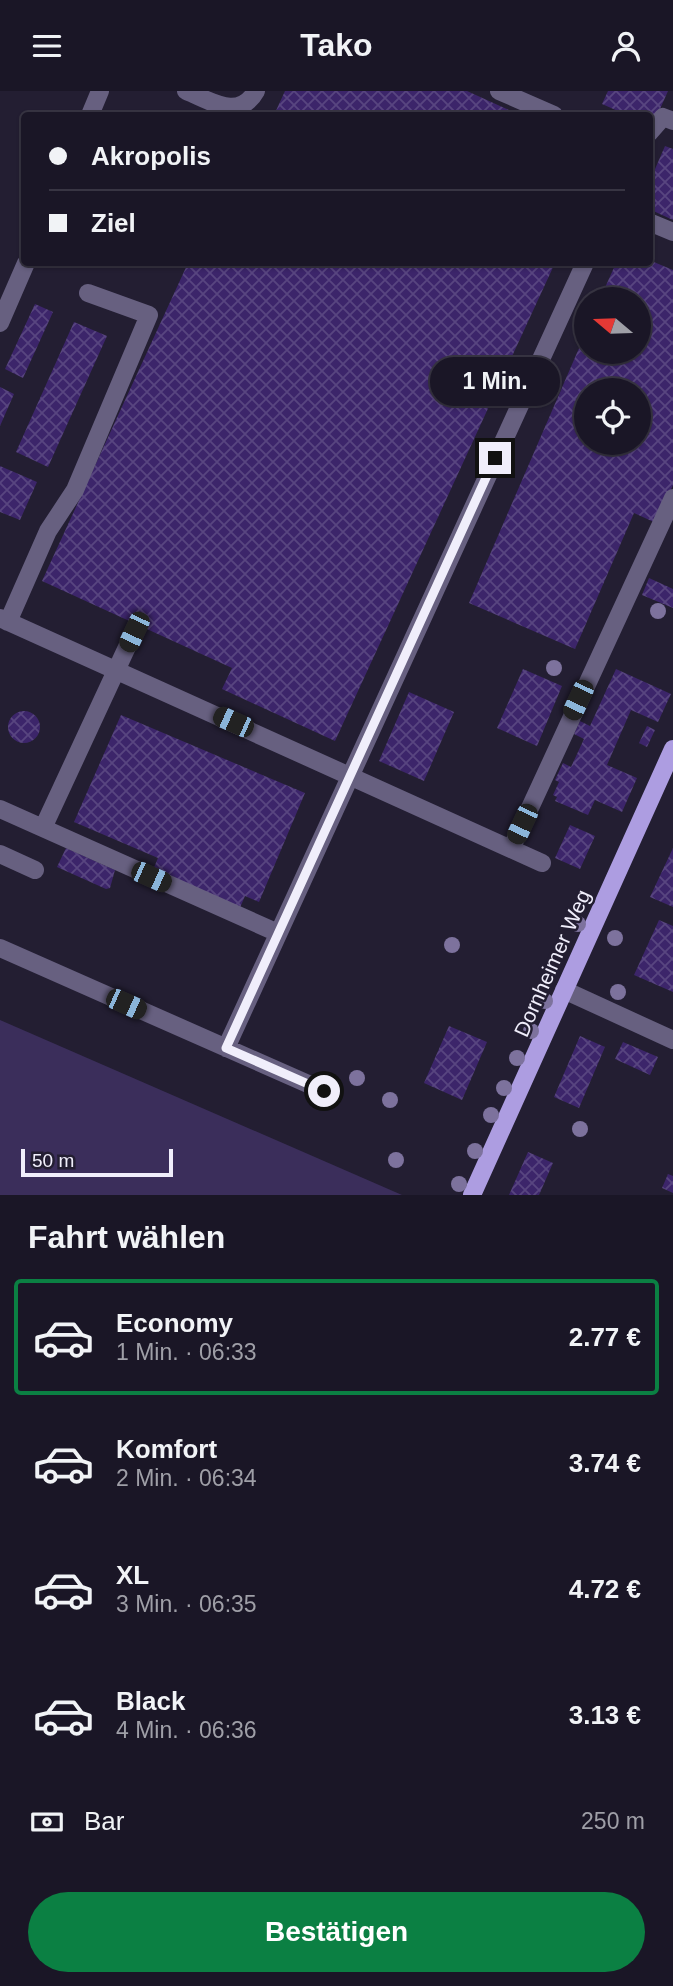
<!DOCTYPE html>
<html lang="de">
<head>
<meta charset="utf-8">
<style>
	:root { --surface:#1a1626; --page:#272332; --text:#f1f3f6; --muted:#9f9fa7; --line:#383543; --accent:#0b8043 }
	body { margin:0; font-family:Arial,sans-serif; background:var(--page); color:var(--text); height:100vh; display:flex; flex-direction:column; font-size:26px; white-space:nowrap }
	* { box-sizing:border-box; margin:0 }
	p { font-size:23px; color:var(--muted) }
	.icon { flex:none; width:38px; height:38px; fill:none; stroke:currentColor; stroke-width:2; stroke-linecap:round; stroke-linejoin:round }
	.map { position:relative; height:1104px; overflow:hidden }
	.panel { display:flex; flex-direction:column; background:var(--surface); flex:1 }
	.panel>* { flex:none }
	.top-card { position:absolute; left:21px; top:21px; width:632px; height:154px; border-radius:7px; box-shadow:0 2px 5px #0004,0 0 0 2px var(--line); display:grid; align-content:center; height:154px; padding:0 28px; background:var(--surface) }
	.needle { width:46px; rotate:289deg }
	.fabs { position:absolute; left:574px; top:196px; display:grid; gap:14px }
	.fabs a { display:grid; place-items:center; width:77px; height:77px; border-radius:50%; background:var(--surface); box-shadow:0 2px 5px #0004,0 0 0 2px var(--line); font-size:35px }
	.scale { position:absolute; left:21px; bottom:18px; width:152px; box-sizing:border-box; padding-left:7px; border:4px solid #f0eefb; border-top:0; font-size:19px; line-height:24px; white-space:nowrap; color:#f0eefb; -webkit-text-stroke:5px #231e32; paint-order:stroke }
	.end { position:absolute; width:32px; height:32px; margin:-16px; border:9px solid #f0eefb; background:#111; box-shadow:0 0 0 4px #111 }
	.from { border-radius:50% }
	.bubble { position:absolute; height:49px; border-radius:24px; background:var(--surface); box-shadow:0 2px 5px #0004,0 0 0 2px var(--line); font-size:23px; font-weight:700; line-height:49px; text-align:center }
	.car { position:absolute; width:21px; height:42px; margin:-21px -10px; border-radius:9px; box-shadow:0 0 5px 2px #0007; background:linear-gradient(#222 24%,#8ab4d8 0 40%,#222 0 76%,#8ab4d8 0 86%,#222 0) }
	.top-card b { display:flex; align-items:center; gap:24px; height:66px; font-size:26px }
	.top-card b+b { border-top:2px solid var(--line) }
	.top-card i { width:18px; height:18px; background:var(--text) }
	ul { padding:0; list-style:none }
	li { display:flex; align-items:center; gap:21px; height:116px; margin:0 14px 10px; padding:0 14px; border:4px solid transparent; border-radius:7px }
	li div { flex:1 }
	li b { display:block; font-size:26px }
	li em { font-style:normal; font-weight:700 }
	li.active { border-color:var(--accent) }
	li>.icon { width:63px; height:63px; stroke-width:1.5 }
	h2 { padding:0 28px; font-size:32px; line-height:84px }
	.pay { display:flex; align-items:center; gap:18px; height:77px; padding:0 28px; font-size:26px }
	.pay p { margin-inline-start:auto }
	.cta { display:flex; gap:14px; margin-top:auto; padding:14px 28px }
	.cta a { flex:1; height:80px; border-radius:42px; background:var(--accent); color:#fff; font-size:28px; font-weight:700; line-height:80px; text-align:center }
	header { display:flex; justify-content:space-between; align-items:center; height:91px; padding:0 28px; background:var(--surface); font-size:32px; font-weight:700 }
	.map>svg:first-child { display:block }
</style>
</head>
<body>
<header><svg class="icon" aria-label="menu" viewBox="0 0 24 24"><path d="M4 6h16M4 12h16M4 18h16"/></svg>Tako<svg class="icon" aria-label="person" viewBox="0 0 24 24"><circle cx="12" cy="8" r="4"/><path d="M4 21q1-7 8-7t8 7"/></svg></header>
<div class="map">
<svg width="673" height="1104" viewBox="0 0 673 1104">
	<defs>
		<pattern id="building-cross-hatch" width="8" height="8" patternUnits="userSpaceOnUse" patternTransform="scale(1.75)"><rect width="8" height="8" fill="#3c256a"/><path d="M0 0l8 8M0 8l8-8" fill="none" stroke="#584580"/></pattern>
	</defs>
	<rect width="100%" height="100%" fill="#231e32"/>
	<!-- green -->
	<path fill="#3b2e5b" d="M 0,929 L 402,1104 L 0,1104 Z"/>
	<!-- building -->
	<path fill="url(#building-cross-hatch)" fill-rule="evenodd" d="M 285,0 L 467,0 L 520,24 L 274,24 Z
		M 608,0 L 668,0 L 652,36 L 649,34 L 649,24 L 627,24 L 602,13 Z
		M 665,55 L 673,58 L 673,129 L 649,118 L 649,92 Z
		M 649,169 L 673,179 L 673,394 L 656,432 L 634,422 L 575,558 L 469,512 L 586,241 L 586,261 L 639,261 L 639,208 L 600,208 L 616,172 ZM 586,299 L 639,299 L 639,352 L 586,352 Z
		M 188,172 L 555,172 L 335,650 L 222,598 L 232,577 L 42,490 Z
		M 35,213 L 53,221 L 23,287 L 5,278 Z
		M 74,231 L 107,245 L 48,376 L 16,361 Z
		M 0,296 L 14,303 L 0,335 Z
		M 0,375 L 37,391 L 20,429 L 0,421 Z
		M 649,487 L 673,498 L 673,517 L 642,504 Z
		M 523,578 L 562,595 L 537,655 L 497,637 Z
		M 616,578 L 671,603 L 658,631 L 631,619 L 607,674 L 637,687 L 622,721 L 595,709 L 588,724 L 555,710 L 557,706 L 553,704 L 559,691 L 555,689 L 563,672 L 571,676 L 584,648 L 574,643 L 580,630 L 590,635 Z
		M 409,601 L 454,621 L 424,690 L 379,670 Z
		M8 636a16 16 0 1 1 32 0a16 16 0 1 1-32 0Z
		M 121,624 L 305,702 L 259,811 L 245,805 L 239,819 L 152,781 L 158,767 L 74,731 Z
		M 647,635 L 655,639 L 647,656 L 639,652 Z
		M 570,734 L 595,745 L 580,778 L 555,767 Z
		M 66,757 L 115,779 L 110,797 L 106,798 L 57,776 Z
		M 673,757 L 673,816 L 650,806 Z
		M 659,829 L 673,835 L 673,901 L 634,884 Z
		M 449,935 L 487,951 L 462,1009 L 424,992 Z
		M 580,945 L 605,956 L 579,1017 L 554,1006 Z
		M 623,951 L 658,966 L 650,984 L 615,968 Z
		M 528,1061 L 553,1072 L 539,1104 L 509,1104 Z
		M 668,1083 L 673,1085 L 673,1102 L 662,1097 Z"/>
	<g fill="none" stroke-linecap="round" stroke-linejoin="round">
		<!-- minor -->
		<path stroke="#676080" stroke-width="18" d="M 186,0 C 211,10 239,30 256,0
			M 499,0 L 554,24
			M 90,24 L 100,0
			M 649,42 L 663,26 L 673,30
			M 649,131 L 673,141
			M 0,232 L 26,172
			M 0,527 L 542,772
			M 8,531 L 48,440 L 75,399 L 149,224 L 88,202
			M 0,718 L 278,842
			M 43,737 L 134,541
			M 511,758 L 673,407
			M 0,763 L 35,779
			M 0,857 L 324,1000
			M 564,899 L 673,949
			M 226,957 L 585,172"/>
		<!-- major -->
		<path stroke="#ad9de1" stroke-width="18" d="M 472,1104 L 673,658"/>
	</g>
	<!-- trees -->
	<g fill="#7d729d">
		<circle cx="658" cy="520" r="8"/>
		<circle cx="554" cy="577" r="8"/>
		<circle cx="578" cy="833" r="8"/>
		<circle cx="615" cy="847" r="8"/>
		<circle cx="452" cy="854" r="8"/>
		<circle cx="618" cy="901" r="8"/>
		<circle cx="545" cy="910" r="8"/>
		<circle cx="531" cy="940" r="8"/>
		<circle cx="517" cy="967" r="8"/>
		<circle cx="357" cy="987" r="8"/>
		<circle cx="504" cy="997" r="8"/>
		<circle cx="390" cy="1009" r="8"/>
		<circle cx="491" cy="1024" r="8"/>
		<circle cx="580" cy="1038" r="8"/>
		<circle cx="475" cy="1060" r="8"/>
		<circle cx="396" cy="1069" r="8"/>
		<circle cx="459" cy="1093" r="8"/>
	</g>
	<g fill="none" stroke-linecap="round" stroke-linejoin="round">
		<!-- route -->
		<path stroke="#f0eefb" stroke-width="9" d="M 324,1000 L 226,957 L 495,367"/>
	</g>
	<g text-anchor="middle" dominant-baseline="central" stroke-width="5" stroke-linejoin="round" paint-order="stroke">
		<!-- street labels -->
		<g font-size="21" fill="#f0eefb" stroke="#231e32">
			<text transform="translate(552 872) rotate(-66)">Dornheimer Weg</text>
		</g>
	</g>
</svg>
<div class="fabs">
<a><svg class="needle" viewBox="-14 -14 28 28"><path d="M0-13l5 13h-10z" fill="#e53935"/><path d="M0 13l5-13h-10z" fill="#9f9fa7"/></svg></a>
<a><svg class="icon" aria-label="locate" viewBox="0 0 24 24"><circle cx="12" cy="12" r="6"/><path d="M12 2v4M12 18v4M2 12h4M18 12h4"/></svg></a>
</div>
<div class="scale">50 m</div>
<i class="end from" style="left:324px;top:1000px"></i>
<i class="end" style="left:495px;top:367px"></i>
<div class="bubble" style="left:430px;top:266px;width:130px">1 Min.</div>
<i class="car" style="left:134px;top:541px;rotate:205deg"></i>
<i class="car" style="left:578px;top:609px;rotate:205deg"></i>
<i class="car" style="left:233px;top:631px;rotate:294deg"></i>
<i class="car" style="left:522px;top:733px;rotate:205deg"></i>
<i class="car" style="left:151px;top:786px;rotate:114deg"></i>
<i class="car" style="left:126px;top:913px;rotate:114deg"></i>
<div class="top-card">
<b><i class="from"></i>Akropolis</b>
<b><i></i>Ziel</b>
</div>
</div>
<section class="panel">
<h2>Fahrt wählen</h2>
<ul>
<li class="active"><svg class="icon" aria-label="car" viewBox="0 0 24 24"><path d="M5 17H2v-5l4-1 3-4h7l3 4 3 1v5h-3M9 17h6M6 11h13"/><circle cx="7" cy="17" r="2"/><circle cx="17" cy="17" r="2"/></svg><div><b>Economy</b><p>1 Min. · 06:33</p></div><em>2.77 €</em></li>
<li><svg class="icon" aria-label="car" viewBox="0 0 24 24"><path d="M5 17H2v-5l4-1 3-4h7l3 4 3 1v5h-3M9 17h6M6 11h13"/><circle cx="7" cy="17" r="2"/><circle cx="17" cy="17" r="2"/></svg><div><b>Komfort</b><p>2 Min. · 06:34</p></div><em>3.74 €</em></li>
<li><svg class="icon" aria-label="car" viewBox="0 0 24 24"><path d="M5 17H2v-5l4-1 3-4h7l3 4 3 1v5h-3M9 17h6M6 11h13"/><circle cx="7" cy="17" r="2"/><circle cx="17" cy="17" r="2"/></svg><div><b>XL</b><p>3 Min. · 06:35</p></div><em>4.72 €</em></li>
<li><svg class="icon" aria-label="car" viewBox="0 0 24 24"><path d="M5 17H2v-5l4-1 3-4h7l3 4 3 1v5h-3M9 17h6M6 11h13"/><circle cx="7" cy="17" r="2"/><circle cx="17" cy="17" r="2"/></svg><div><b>Black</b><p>4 Min. · 06:36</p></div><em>3.13 €</em></li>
</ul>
<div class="pay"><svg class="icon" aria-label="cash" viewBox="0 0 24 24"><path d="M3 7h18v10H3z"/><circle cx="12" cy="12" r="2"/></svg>Bar<p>250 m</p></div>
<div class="cta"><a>Bestätigen</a></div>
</section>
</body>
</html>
